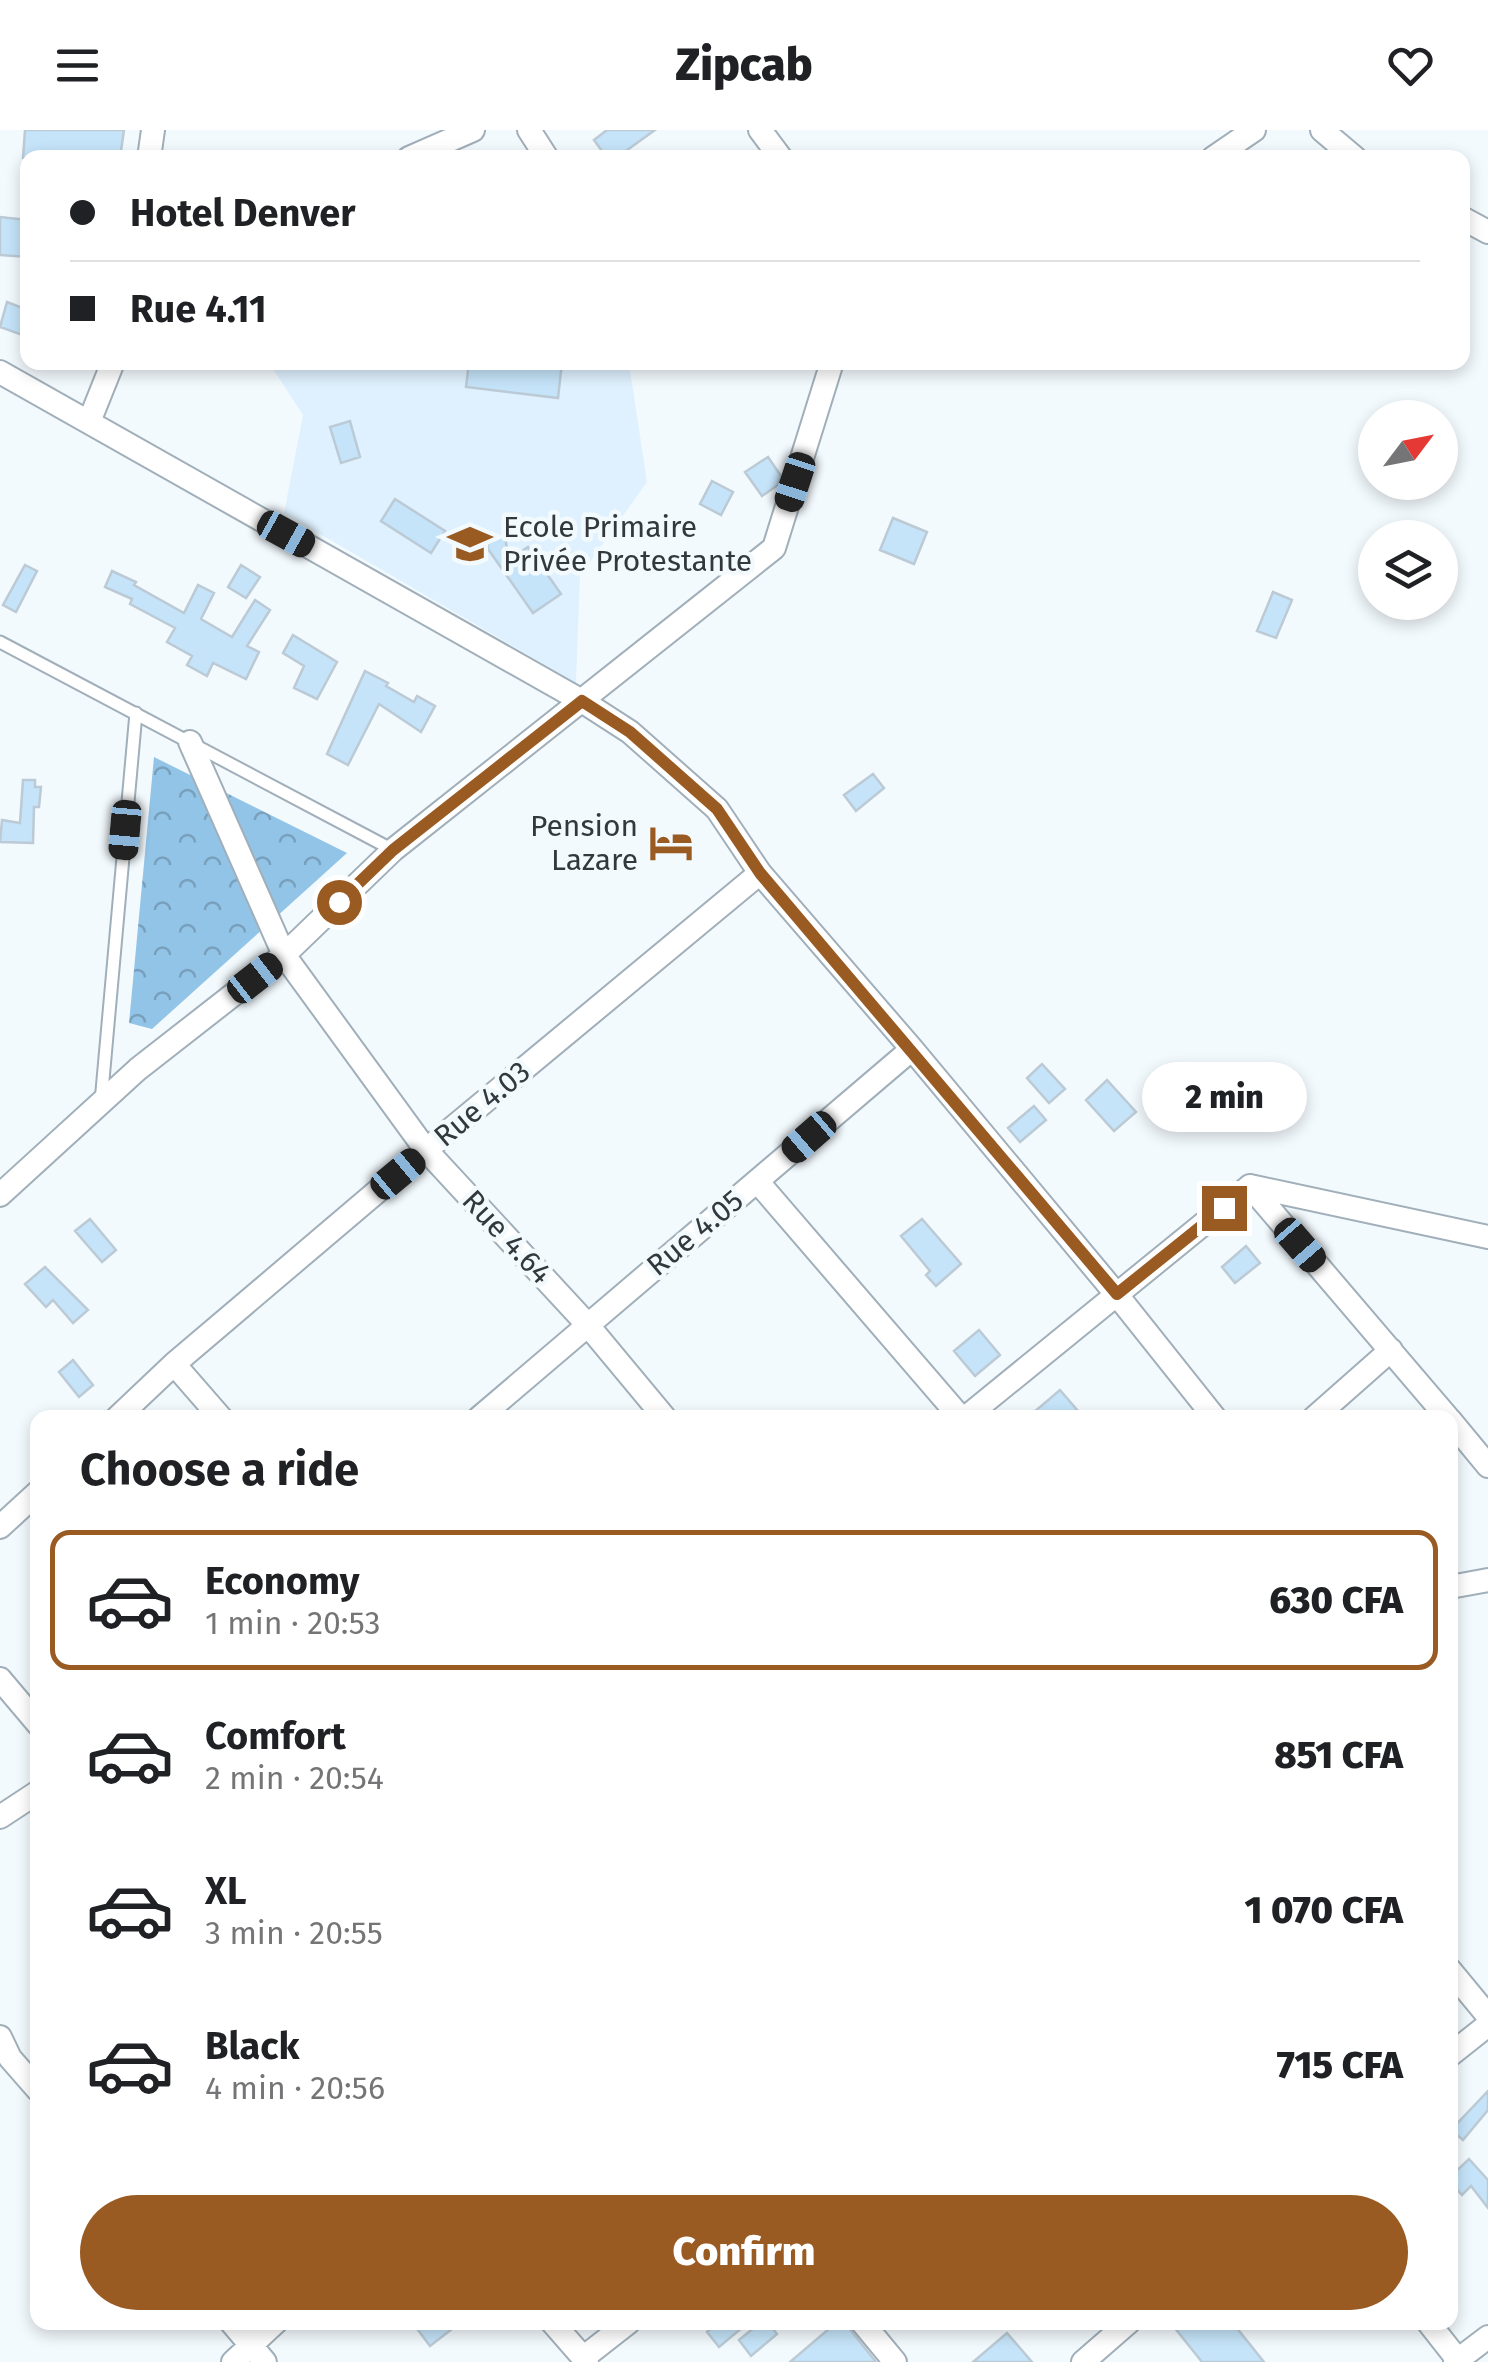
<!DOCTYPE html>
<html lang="en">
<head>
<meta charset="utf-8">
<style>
	:root { --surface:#fff; --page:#f6f6f6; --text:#202124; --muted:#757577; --line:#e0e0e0; --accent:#9a5b23 }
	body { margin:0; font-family:"Fira Sans",sans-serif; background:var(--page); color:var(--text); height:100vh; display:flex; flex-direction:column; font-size:38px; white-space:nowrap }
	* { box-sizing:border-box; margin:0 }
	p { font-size:32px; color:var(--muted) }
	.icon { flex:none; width:55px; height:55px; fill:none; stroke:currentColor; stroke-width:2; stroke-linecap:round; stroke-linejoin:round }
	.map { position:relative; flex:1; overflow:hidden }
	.details { position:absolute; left:30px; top:1280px; width:1428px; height:920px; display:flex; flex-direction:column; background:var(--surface); border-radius:20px; box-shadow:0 5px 15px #0003 }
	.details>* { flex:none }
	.banner { position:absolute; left:20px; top:20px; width:1450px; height:220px; border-radius:20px; box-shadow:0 5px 15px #0003; display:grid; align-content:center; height:220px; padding:0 50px; background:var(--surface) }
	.needle { width:65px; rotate:58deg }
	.tools { position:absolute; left:1358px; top:270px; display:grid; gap:20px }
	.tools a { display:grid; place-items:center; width:100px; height:100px; border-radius:50%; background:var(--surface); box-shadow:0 5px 15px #0003; font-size:50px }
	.end { position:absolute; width:45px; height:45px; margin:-22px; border:12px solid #9a5b23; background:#fff; box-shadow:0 0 0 5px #fff }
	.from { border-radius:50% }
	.bubble { position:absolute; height:70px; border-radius:35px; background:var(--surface); box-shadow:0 5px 15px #0003; font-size:32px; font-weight:800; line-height:70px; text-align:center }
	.car { position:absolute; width:30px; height:60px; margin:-30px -15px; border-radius:12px; box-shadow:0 0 8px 2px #0007; background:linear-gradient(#222 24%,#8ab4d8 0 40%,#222 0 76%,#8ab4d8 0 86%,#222 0) }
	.banner b { display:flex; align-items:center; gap:35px; height:95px; font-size:38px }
	.banner b+b { border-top:2px solid var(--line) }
	.banner i { width:25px; height:25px; background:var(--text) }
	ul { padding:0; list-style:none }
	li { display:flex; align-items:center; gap:30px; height:140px; margin:0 20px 15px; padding:0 30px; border:5px solid transparent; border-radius:20px }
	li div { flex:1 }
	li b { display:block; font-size:38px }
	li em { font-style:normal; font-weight:800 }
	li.active { border-color:var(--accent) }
	li>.icon { width:90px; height:90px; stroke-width:1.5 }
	h2 { padding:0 50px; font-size:45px; line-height:120px }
	.primary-button { display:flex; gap:20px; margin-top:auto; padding:20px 50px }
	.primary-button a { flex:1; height:115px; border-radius:60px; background:var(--accent); color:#fff; font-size:40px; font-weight:800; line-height:115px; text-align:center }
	header { display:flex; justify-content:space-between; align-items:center; height:130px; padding:0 50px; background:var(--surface); font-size:45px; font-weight:800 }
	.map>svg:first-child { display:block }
</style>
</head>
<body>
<header><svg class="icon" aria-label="menu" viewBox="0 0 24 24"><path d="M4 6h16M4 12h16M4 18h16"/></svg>Zipcab<svg class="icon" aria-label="heart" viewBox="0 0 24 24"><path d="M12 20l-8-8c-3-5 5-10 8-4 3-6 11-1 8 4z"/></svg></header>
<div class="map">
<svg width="1488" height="2232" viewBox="0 0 1488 2232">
	<defs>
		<pattern id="forest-crowns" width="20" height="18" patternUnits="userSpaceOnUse" patternTransform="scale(2.5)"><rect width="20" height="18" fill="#92c4e7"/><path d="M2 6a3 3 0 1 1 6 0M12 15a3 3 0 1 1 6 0" fill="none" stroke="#78a0bc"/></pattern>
	</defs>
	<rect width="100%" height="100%" fill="#f3fafe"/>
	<!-- built -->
	<path fill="#dff1fe" d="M 269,233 L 629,233 L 647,352 L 580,446 L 576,553 L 284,383 L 303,285 Z"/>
	<!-- forest -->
	<path fill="url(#forest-crowns)" d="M 154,627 L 347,723 L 152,899 L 129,893 Z"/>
	<!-- building -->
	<path fill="#c5e4f9" stroke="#bbcad5" stroke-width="2.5" d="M 25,0 L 124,0 L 120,28 L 23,28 Z
		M 607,0 L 655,0 L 616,28 L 607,28 L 594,10 Z
		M 0,87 L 28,90 L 28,127 L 0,125 Z
		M 7,172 L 28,180 L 28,207 L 0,197 Z
		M 469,232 L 562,232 L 558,268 L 466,257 Z
		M 350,291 L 360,327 L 341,333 L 330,297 Z
		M 768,327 L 781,346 L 778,355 L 762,366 L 745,342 Z
		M 712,351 L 733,362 L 721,385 L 700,374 Z
		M 395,369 L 445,401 L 431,423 L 381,391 Z
		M 893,388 L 927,402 L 914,434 L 880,420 Z
		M 505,407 L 509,430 L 528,417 L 561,464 L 533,483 L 488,419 L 487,410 Z
		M 25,435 L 37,441 L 16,482 L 3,475 Z
		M 241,435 L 260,447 L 246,468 L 228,457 Z
		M 112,441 L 136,452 L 134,455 L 184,483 L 198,455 L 214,463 L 201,489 L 232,507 L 255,470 L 270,480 L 247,516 L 259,522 L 246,549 L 213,533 L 207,546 L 187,535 L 192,526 L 167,512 L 175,498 L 130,474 L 132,469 L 105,457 Z
		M 1273,462 L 1292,470 L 1276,508 L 1257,501 Z
		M 293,505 L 337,532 L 317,569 L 294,558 L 304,536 L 283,523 Z
		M 365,541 L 388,553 L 386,556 L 414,572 L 417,566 L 435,576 L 421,602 L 379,574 L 348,635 L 327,624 Z
		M 873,644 L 884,658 L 856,681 L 844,665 Z
		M 23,650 L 35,650 L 35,657 L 41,657 L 39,677 L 34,677 L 33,713 L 0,712 L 2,690 L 20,693 Z
		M 1042,934 L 1065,959 L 1049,973 L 1027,948 Z
		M 1107,950 L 1136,982 L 1114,1001 L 1086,970 Z
		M 1034,976 L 1046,990 L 1020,1012 L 1008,998 Z
		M 90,1089 L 116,1120 L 102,1132 L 75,1101 Z
		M 922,1089 L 961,1134 L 936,1156 L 926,1145 L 930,1141 L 901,1106 Z
		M 1246,1116 L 1260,1133 L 1235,1153 L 1222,1137 Z
		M 45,1137 L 88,1180 L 73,1193 L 53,1170 L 46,1177 L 25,1154 Z
		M 979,1200 L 1000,1225 L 975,1246 L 954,1221 Z
		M 73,1230 L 93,1255 L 79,1267 L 59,1242 Z
		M 1060,1260 L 1084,1288 L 1027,1288 Z
		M 1488,1961 L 1488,1980 L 1463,2010 L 1451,2000 Z
		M 1469,2029 L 1488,2050 L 1488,2078 L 1471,2056 L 1462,2065 L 1450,2052 L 1450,2047 Z
		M 429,2192 L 461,2192 L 430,2216 L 418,2200 Z
		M 718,2192 L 749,2192 L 719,2217 L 707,2202 Z
		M 761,2192 L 768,2192 L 777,2204 L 751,2226 L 739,2210 Z
		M 837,2192 L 844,2192 L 876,2232 L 790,2232 Z
		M 1170,2192 L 1232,2192 L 1264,2232 L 1202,2232 Z
		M 1007,2203 L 1032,2232 L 973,2232 Z"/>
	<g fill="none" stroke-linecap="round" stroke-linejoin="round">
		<!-- lane casing -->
		<g stroke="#a0afb9" stroke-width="15">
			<path id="lane" d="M 0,512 L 393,720
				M 101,972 L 136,583"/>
		</g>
		<!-- street casing -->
		<g stroke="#a0afb9" stroke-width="26">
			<path id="street" d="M 529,0 L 547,28
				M 760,0 L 781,28
				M 1322,0 L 1355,28
				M 149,28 L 153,0
				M 409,28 L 473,0
				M 1213,28 L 1254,0
				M 1462,88 L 1488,102
				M 0,242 L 582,571 L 630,602 L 717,679 L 760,743 L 912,919 L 1117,1165 L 1215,1288
				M 89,292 L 113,232
				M 190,612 L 284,825 L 426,1020 L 586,1193 L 665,1288
				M 757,1051 L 961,1288
				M 1250,1056 L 1448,1288
				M 1250,1056 L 1488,1107
				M 0,1065 L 138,939 L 284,825 L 393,720 L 774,418 L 832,232
				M 174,1234 L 221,1288
				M 117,1288 L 174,1234 L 426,1020 L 760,743
				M 479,1288 L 912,919
				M 965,1288 L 1250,1056
				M 1314,1288 L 1391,1220
				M 1450,1290 L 1488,1336
				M 0,1397 L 38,1362
				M 1450,1457 L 1488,1450
				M 0,1549 L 38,1594
				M 0,1687 L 38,1662
				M 1450,1840 L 1488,1886
				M 0,1907 L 10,1928 L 38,1960
				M 1450,1925 L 1488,1895
				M 231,2192 L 265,2232
				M 552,2192 L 587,2232
				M 862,2192 L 895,2232
				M 1428,2192 L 1458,2230
				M 583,2228 L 629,2192
				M 233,2232 L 276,2192
				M 1083,2232 L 1129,2192
				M 1455,2232 L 1488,2207"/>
		</g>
		<!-- lane -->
		<use href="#lane" stroke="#fff" stroke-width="11"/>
		<!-- street -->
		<use href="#street" stroke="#fff" stroke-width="22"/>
	</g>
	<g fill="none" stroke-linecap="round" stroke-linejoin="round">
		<!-- route -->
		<path stroke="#9a5b23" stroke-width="12" d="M 339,772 L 393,720 L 582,571 L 630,602 L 717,679 L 760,743 L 1117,1164 L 1224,1078"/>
	</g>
	<!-- icons -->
	<defs>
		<g id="school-bare" transform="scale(3.45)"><path d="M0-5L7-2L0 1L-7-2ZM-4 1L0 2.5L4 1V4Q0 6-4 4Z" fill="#9a5b23" stroke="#f3fafe" stroke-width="2.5" paint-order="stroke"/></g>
		<g id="hotel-bare" transform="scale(3.45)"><path d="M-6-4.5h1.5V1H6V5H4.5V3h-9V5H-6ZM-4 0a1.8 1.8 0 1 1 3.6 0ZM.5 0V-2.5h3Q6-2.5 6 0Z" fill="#9a5b23" stroke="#f3fafe" stroke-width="2.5" paint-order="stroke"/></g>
	</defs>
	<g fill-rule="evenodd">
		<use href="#school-bare" x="470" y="414"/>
		<use href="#hotel-bare" x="671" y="713"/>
	</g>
	<g text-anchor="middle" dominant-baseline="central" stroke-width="9" stroke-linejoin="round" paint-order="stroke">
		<!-- poi labels -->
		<g font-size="30" fill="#32383c" stroke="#f3fafe" text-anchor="start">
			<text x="503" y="397">Ecole Primaire<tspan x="503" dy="34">Privée Protestante</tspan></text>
			<text x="638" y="696" text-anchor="end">Pension<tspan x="638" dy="34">Lazare</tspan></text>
		</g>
		<!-- street labels -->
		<g font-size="30" fill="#32383c" stroke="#f3fafe">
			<text transform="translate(482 974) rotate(-40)">Rue 4.03</text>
			<text transform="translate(695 1103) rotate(-40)">Rue 4.05</text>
			<text transform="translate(507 1107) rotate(47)">Rue 4.64</text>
		</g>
	</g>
</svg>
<div class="tools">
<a><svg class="needle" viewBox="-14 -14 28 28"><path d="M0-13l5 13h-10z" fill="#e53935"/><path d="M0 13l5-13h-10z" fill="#757577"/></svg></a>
<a><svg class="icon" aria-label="layers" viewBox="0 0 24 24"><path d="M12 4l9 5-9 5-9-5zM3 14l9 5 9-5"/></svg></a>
</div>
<i class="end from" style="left:339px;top:772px"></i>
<i class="end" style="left:1224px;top:1078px"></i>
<div class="bubble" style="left:1142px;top:932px;width:165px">2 min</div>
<i class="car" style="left:795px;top:352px;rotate:198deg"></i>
<i class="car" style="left:286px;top:404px;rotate:119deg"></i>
<i class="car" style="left:125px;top:700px;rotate:185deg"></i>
<i class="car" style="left:255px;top:848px;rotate:52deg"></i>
<i class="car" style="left:809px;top:1007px;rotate:229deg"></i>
<i class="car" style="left:398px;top:1044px;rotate:50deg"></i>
<i class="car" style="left:1300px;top:1115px;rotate:139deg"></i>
<div class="banner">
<b><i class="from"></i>Hotel Denver</b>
<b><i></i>Rue 4.11</b>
</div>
<section class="details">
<h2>Choose a ride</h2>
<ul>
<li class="active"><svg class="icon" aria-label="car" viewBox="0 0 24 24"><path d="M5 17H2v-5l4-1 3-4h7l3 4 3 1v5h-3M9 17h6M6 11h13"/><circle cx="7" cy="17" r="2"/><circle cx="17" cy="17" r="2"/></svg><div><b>Economy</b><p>1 min · 20:53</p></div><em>630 CFA</em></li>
<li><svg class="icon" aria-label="car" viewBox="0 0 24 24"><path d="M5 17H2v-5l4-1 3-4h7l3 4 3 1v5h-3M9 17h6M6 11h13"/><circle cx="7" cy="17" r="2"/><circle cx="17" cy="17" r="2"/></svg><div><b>Comfort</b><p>2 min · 20:54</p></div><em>851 CFA</em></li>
<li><svg class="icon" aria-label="car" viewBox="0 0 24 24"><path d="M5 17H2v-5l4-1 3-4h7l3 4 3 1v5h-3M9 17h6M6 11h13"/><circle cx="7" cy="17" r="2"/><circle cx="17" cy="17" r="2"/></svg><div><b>XL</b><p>3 min · 20:55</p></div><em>1 070 CFA</em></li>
<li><svg class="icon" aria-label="car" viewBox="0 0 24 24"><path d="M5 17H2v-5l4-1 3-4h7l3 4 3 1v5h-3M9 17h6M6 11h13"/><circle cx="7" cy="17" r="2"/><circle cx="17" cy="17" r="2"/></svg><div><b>Black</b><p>4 min · 20:56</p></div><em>715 CFA</em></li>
</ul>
<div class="primary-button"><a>Confirm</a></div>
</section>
</div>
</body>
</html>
